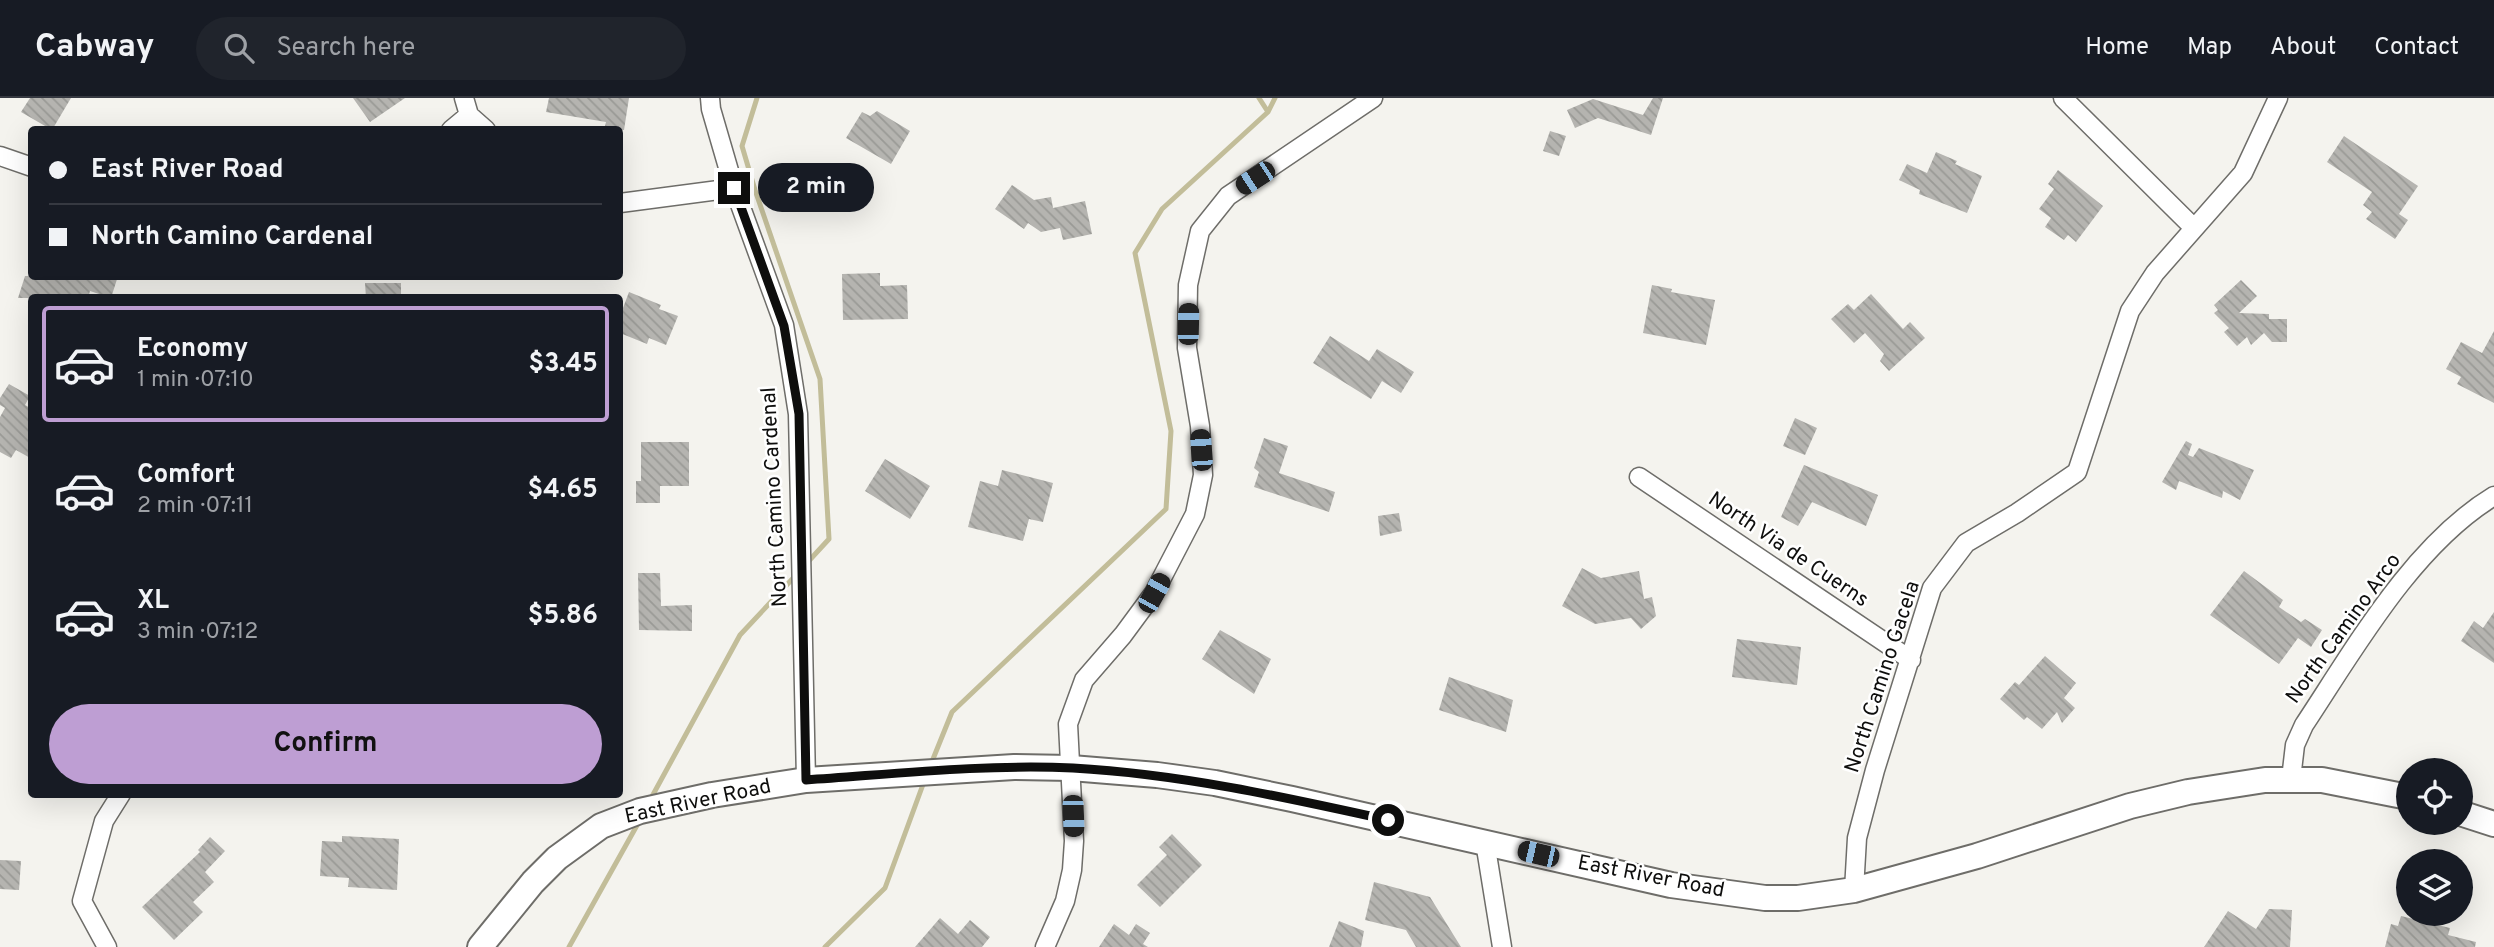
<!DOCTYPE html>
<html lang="en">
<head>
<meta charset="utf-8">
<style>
	:root { --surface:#171b24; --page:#20242c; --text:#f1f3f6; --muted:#9ea1a6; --line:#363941; --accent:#be9ed3 }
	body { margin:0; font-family:Overpass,sans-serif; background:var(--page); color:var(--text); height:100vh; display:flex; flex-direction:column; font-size:26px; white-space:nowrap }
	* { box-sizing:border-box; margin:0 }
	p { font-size:23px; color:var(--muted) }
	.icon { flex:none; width:38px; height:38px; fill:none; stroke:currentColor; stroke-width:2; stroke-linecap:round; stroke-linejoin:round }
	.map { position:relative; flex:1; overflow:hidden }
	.details { position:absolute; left:28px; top:196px; width:595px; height:504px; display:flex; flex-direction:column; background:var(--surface); border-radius:7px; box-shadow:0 7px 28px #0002 }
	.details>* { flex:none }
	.banner { position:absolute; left:28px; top:28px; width:595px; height:154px; border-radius:7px; box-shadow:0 7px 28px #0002; display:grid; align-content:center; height:154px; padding:0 21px; background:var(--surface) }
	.fabs { position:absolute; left:2396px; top:660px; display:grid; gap:14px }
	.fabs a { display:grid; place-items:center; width:77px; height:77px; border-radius:50%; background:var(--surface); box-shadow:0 7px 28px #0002; font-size:35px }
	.end { position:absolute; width:32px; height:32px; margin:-16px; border:9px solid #0e0e0d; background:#fff; box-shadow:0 0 0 4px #fff }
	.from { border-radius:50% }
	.bubble { position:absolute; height:49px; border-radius:24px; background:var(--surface); box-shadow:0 7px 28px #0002; font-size:23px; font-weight:700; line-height:49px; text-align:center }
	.car { position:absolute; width:21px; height:42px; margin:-21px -10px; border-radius:9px; box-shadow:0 0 5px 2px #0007; background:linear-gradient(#222 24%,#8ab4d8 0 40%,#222 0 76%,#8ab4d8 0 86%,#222 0) }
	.banner b { display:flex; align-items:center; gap:24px; height:66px; font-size:26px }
	.banner b+b { border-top:2px solid var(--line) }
	.banner i { width:18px; height:18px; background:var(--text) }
	ul { padding:12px 0 0; list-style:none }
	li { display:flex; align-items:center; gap:21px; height:116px; margin:0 14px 10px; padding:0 7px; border:4px solid transparent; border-radius:7px }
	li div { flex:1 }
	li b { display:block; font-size:26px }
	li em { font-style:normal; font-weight:700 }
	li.on { border-color:var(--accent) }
	li>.icon { width:63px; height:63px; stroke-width:1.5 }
	.cta { display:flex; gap:14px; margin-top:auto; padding:14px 21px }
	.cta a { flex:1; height:80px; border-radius:42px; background:var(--accent); color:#111; font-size:28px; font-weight:700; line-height:80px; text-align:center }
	header { display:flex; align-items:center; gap:42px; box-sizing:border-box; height:98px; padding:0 35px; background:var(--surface); border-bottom:2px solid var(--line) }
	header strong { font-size:33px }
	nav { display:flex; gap:38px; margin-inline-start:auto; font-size:24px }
	.search { width:490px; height:63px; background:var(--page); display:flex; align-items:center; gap:18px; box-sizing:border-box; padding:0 24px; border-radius:38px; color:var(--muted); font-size:26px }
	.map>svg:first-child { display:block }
</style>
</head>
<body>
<header>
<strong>Cabway</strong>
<div class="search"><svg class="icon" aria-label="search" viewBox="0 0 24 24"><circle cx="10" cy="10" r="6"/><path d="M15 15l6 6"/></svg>Search here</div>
<nav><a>Home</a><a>Map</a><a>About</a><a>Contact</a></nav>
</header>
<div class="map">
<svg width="2494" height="849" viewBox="0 0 2494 849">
	<defs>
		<pattern id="building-back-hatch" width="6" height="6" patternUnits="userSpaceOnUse" patternTransform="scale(1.75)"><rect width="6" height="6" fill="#b5b4b0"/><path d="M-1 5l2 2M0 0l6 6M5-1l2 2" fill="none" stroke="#9a9a96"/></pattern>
	</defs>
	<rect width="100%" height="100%" fill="#f4f3ee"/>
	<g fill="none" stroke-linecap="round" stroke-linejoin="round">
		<!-- stream -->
		<path stroke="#c2bd99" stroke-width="5" d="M 757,0 L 742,48 L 755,92 L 820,281 L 829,441 L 806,466
			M 1268,14 L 1275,0
			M 931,666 L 952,614 L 1166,411 L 1171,333 L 1135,155 L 1162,111 L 1268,14 L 1259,0
			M 649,704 L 740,537 L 797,476
			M 569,849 L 640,722
			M 825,849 L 885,790 L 925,681"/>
	</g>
	<!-- building -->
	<path fill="url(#building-back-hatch)" d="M 30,0 L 71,0 L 52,32 L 21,14 Z
		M 353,0 L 405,0 L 370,24 Z
		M 549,0 L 629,0 L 624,32 L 604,32 L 606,24 L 546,14 Z
		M 1653,0 L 1663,0 L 1651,37 L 1598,20 L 1575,30 L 1567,12 L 1593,1 L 1643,17 Z
		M 877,13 L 910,33 L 891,66 L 846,40 L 862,14 L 870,18 Z
		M 1550,33 L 1566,38 L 1559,58 L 1543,53 Z
		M 2344,38 L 2418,88 L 2399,116 L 2408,122 L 2395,141 L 2366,121 L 2372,114 L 2363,107 L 2372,94 L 2327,64 Z
		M 1936,54 L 1957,63 L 1955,66 L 1982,78 L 1967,115 L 1919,96 L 1920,92 L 1899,82 L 1907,66 L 1927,75 Z
		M 2058,72 L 2103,108 L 2076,144 L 2068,137 L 2064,142 L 2045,129 L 2051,120 L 2039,111 L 2054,91 L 2048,86 Z
		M 1012,87 L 1034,102 L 1051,99 L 1053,110 L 1085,103 L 1092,136 L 1063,142 L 1060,130 L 1041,134 L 1028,125 L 1024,131 L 995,111 Z
		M 880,175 L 880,188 L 907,187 L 908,221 L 843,222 L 842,176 Z
		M 25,178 L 118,178 L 111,200 L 90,193 L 88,200 L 18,200 Z
		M 2241,182 L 2257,198 L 2239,215 L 2269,216 L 2269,221 L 2287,221 L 2287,244 L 2272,244 L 2264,235 L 2251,247 L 2247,239 L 2237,248 L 2224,234 L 2229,230 L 2214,215 L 2218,212 L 2214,207 Z
		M 365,185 L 401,185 L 401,200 L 366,200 Z
		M 1652,187 L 1672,191 L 1671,194 L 1715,202 L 1706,247 L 1643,235 Z
		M 629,194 L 661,207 L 659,211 L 678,218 L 666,247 L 649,240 L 647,246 L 620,235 L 620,218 Z
		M 1871,196 L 1903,231 L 1910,224 L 1925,240 L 1889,273 L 1880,263 L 1884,256 L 1865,235 L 1854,245 L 1831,221 L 1848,206 L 1854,212 Z
		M 2494,233 L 2494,305 L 2457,286 L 2461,279 L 2446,271 L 2461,244 L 2482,255 Z
		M 1330,238 L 1369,263 L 1377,251 L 1414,274 L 1401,295 L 1382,283 L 1371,301 L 1313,265 Z
		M 9,286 L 30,298 L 25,307 L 32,311 L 32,361 L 16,352 L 11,360 L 0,354 L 0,319 L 5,310 L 0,307 L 0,300 Z
		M 1795,320 L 1817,330 L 1805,357 L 1783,348 Z
		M 1264,340 L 1288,348 L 1279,375 L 1335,394 L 1329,414 L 1254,389 L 1259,374 L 1254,370 Z
		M 2186,343 L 2192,346 L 2188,357 L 2193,359 L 2199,350 L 2254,372 L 2240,402 L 2223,393 L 2222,400 L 2179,383 L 2176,392 L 2162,384 Z
		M 641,344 L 689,344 L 689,388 L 660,388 L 660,405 L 636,405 L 636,383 L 641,383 Z
		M 885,361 L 930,388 L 910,421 L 865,393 Z
		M 1804,367 L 1878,397 L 1866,428 L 1812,404 L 1798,428 L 1781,419 Z
		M 1002,372 L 1053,385 L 1043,424 L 1029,421 L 1023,443 L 968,429 L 980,383 L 998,388 Z
		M 1399,415 L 1402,433 L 1380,438 L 1378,418 Z
		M 1582,470 L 1601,480 L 1639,473 L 1644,501 L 1652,499 L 1656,518 L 1641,531 L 1631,520 L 1595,526 L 1562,508 Z
		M 2244,473 L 2283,502 L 2279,509 L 2301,524 L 2305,521 L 2322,532 L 2311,549 L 2298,540 L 2279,566 L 2210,517 Z
		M 638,475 L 660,475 L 661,508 L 692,507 L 692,533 L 639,532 Z
		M 2494,514 L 2494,565 L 2461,543 L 2474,523 L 2483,530 Z
		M 1220,532 L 1271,561 L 1254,596 L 1202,561 Z
		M 1737,541 L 1801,549 L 1797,587 L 1732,579 Z
		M 2045,558 L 2076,585 L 2064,600 L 2075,610 L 2062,625 L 2057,614 L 2042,631 L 2027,619 L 2024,622 L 2000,601 L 2015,584 L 2019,587 Z
		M 1449,579 L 1513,602 L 1506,634 L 1439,612 Z
		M 1172,736 L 1202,767 L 1160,809 L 1137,787 L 1167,757 L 1159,749 Z
		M 342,738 L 399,741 L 397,792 L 348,789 L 349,780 L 320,778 L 322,743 L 342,744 Z
		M 210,739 L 225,753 L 205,774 L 214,784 L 193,804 L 203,814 L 174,842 L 142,809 L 200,754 L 198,752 Z
		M 0,762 L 21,763 L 19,792 L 0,791 Z
		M 1374,784 L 1430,799 L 1461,849 L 1416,849 L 1406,832 L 1365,822 Z
		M 2269,811 L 2292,812 L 2290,849 L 2204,849 L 2228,813 L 2256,831 Z
		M 2401,818 L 2450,830 L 2448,837 L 2476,844 L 2475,849 L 2385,849 L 2391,826 L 2398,828 Z
		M 940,820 L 958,836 L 970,822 L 990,839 L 982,849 L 915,849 Z
		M 1339,823 L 1364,833 L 1361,849 L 1329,849 Z
		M 1114,826 L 1129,837 L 1136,826 L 1150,835 L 1143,846 L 1148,849 L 1099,849 Z"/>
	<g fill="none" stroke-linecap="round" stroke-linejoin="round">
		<!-- street casing -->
		<g stroke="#6e6d69" stroke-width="21">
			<path id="street" d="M 464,0 L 469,17 L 486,32
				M 710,0 L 711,11 L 734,90 L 784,227 L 798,316 L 806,682
				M 2063,0 L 2194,130
				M 451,32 L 469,17
				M 0,58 L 32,69
				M 620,105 L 734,90
				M 1639,379 L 1911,562
				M 2291,681 L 2295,647 L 2304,627 C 2355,550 2413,447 2494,398
				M 1485,744 L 1502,849
				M 1854,792 L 1857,740 L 1875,672 L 1932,490 L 1966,445 L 2017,415 L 2077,374 L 2130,213 L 2155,175 L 2243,75 L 2278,0
				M 107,849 L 82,803 L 104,723 L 121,696
				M 1045,849 L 1065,803 L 1072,772 L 1074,743 L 1068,626 L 1084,582 L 1123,537 L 1154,495 L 1195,416 L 1203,377 L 1200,328 L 1187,250 L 1188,187 L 1200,133 L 1228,98 L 1373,0"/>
		</g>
		<!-- secondary casing -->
		<g stroke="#6e6d69" stroke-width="28">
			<path id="secondary" d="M 2460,715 L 2494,726
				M 480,849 L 533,784 L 557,760 L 601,728 L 640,713 L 712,697 L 806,682 L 1014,669 L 1071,670 L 1157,677 L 1215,685 L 1292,701 L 1671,787 L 1765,800 L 1798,800 L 1854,792 L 1977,758 L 2130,708 L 2188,694 L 2265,682 L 2322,682 L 2408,699"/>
		</g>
		<!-- street -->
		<use href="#street" stroke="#fff" stroke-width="18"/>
		<!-- secondary -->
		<use href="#secondary" stroke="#fff" stroke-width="24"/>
	</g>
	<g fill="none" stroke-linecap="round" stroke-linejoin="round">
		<!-- route -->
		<path stroke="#0e0e0d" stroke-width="9" d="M 734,90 L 784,228 L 799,316 L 806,682 C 895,676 984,666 1073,670 C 1180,676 1284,699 1388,722"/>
	</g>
	<g text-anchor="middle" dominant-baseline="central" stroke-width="5" stroke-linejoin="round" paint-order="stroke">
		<!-- street labels -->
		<g font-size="21" fill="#0e0e0d" stroke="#fff">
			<text transform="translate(775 399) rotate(-93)">North Camino Cardenal</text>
			<text transform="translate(1788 452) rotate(34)">North Via de Cuerns</text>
			<text transform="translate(2344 531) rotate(-54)">North Camino Arco</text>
			<text transform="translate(1883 579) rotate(-72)">North Camino Gacela</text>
			<text transform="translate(698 704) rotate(-12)">East River Road</text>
			<text transform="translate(1651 779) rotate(11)">East River Road</text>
		</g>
	</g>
</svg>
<div class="fabs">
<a><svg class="icon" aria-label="locate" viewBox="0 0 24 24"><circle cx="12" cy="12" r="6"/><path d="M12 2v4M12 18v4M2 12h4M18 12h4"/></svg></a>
<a><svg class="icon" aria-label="layers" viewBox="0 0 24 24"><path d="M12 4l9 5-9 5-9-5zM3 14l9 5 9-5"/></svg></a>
</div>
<i class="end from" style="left:1388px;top:722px"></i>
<i class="end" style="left:734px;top:90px"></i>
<div class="bubble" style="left:758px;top:65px;width:116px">2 min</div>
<i class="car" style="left:1255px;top:80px;rotate:237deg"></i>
<i class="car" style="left:1188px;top:226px;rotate:1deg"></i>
<i class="car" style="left:1201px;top:352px;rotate:356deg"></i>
<i class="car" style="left:1154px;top:495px;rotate:29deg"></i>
<i class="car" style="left:1073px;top:718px;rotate:178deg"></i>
<i class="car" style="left:1538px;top:756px;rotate:283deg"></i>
<div class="banner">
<b><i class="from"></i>East River Road</b>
<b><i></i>North Camino Cardenal</b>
</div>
<section class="details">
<ul>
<li class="on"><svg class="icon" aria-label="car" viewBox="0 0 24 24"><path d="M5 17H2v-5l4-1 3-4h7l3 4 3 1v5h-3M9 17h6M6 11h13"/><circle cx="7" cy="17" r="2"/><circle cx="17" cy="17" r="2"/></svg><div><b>Economy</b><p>1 min · 07:10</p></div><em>$3.45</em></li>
<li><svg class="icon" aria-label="car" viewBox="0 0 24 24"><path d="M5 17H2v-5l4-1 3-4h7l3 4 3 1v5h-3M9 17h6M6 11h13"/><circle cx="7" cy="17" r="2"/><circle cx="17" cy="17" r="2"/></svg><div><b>Comfort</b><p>2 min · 07:11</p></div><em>$4.65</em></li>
<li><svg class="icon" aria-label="car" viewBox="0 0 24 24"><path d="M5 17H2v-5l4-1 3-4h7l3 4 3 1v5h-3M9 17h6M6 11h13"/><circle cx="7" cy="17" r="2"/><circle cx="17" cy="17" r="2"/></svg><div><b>XL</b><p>3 min · 07:12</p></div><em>$5.86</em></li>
</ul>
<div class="cta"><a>Confirm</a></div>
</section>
</div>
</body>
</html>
